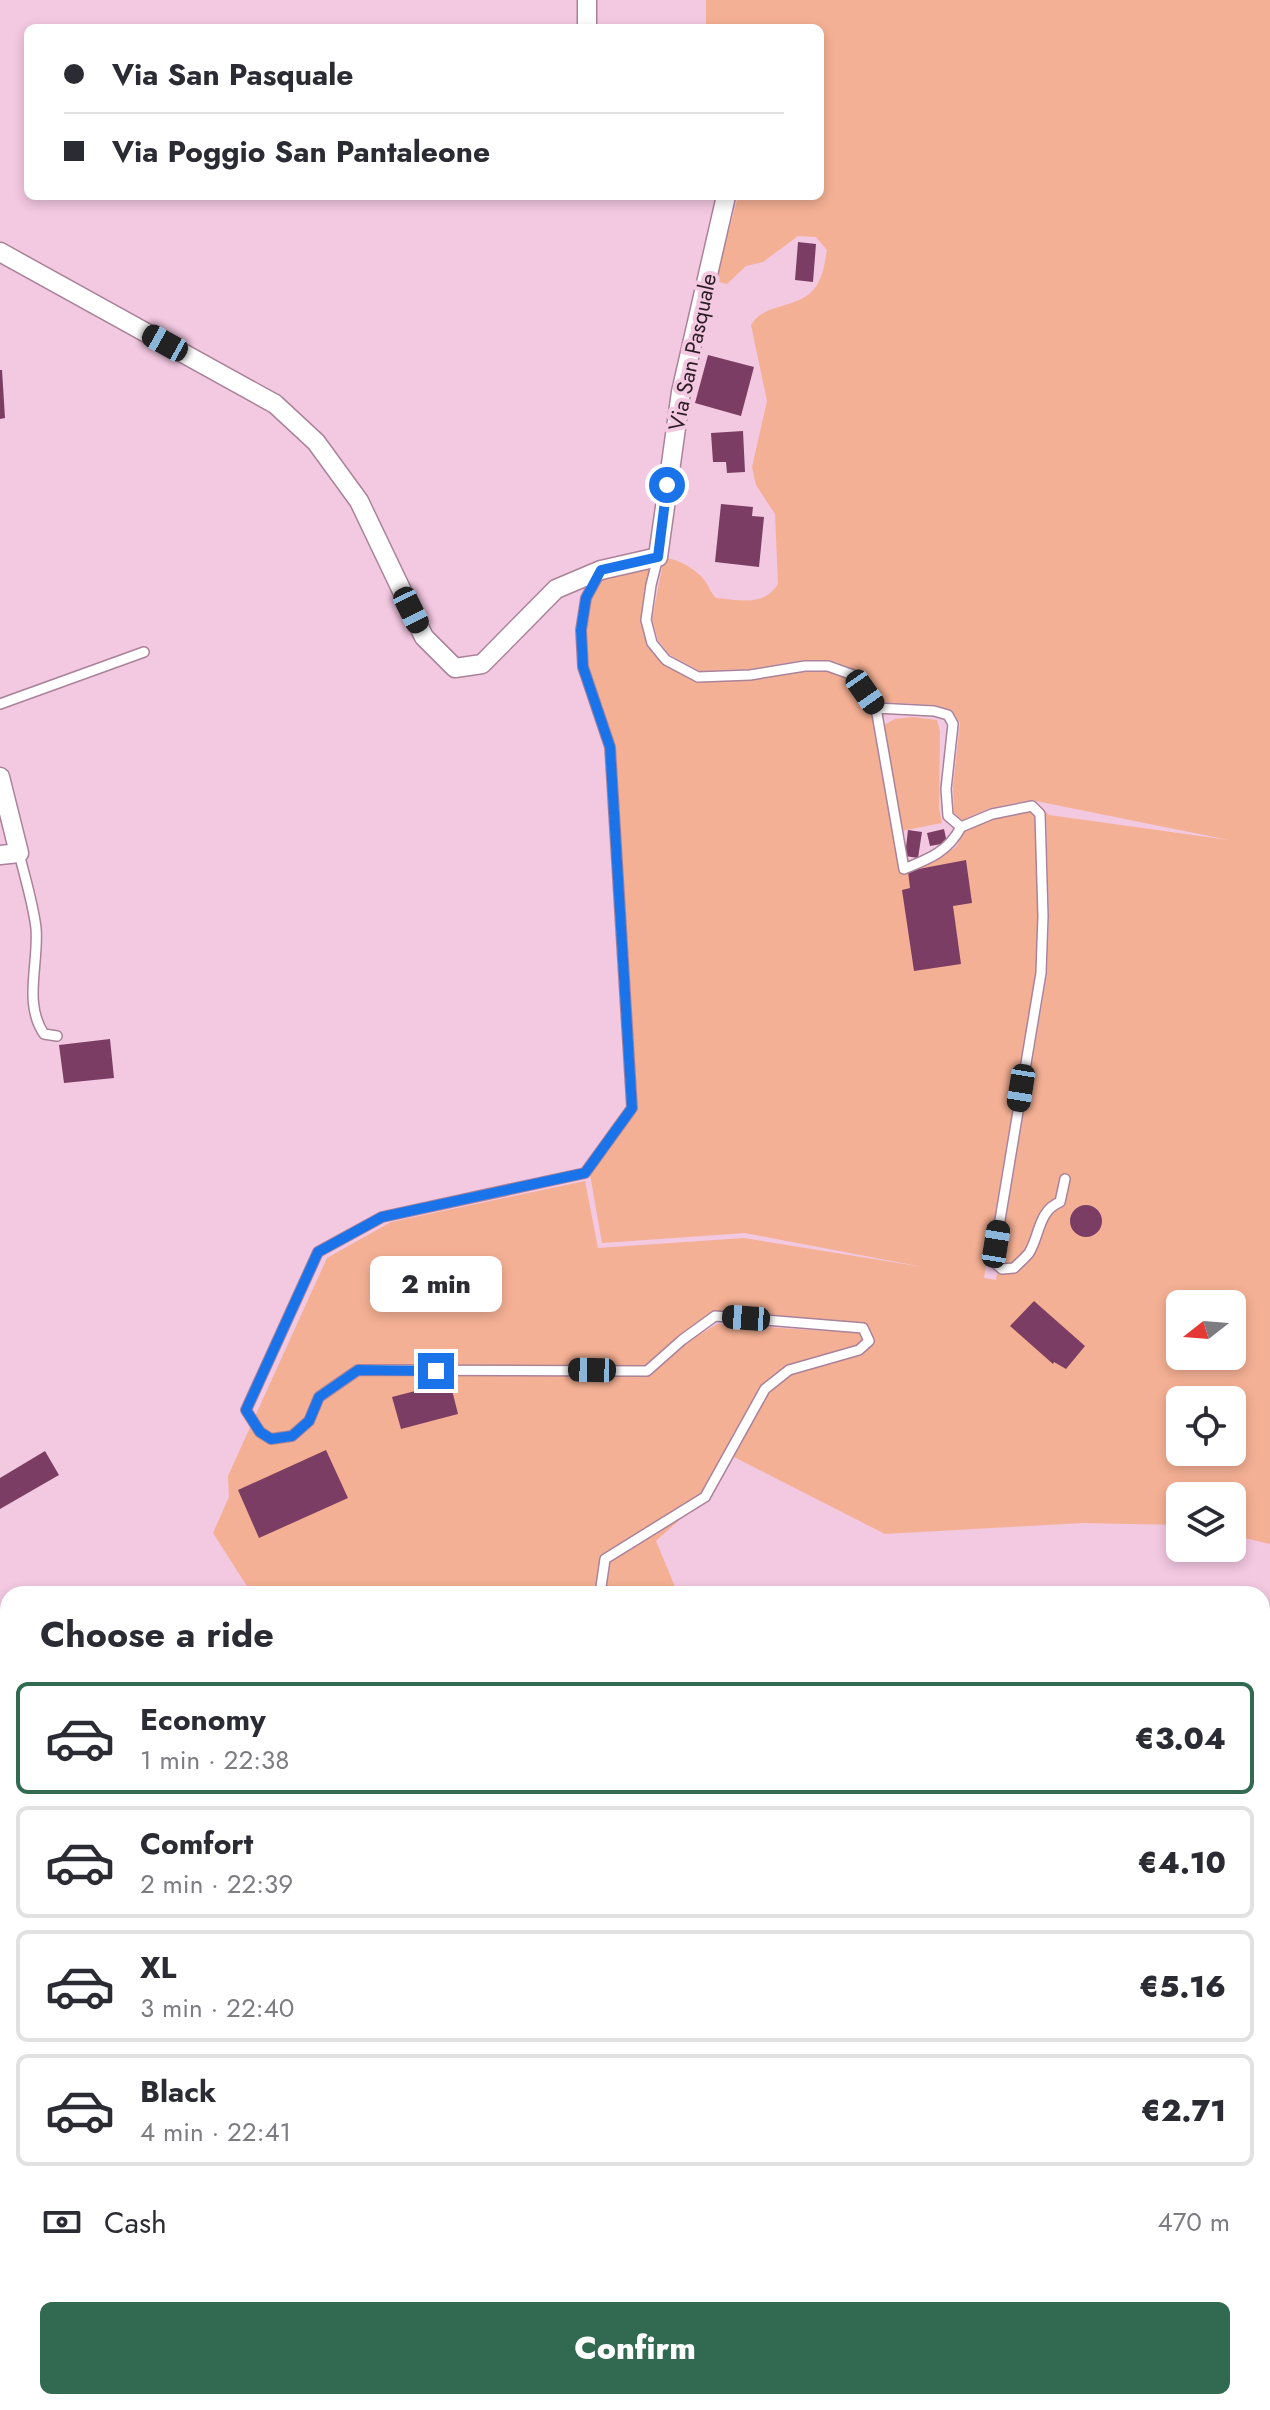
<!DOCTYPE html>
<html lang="en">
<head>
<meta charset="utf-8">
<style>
	:root { --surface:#fff; --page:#f7f7f7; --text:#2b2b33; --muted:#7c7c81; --line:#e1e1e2; --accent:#316951 }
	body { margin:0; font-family:Jost,sans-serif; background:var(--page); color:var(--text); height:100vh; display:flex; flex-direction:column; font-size:30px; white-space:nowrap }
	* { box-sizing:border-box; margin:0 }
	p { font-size:26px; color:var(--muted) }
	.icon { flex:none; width:44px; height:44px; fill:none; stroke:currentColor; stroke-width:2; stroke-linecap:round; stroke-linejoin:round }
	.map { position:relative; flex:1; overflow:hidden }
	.drawer { position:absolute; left:0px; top:1586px; width:1270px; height:824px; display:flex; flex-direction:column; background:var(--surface); border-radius:24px 24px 0 0; box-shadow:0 4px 12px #0003 }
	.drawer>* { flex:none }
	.guide { position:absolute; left:24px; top:24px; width:800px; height:176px; border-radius:12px; box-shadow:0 4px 12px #0003; display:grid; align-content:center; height:176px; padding:0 40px; background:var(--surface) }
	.needle { width:52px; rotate:253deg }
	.controls { position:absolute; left:1166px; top:1290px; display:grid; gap:16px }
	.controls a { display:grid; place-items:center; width:80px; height:80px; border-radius:12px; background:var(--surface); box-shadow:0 4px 12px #0003; font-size:40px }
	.end { position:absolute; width:36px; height:36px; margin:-18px; border:10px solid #1a73e8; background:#fff; box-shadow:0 0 0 4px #fff }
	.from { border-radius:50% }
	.bubble { position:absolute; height:56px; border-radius:12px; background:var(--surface); box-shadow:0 4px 12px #0003; font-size:26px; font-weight:800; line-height:56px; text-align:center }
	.car { position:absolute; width:24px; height:48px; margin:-24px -12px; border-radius:10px; box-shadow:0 0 6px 2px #0007; background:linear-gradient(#222 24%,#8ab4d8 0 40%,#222 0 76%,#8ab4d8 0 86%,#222 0) }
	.guide b { display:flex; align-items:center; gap:28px; height:76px; font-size:30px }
	.guide b+b { border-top:2px solid var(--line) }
	.guide i { width:20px; height:20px; background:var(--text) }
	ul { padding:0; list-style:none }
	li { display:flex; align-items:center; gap:24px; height:112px; margin:0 16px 12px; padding:0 24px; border:4px solid var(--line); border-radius:12px }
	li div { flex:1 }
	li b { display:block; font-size:30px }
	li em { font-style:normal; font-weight:800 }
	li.current { border-color:var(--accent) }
	li>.icon { width:72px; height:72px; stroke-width:1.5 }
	h2 { padding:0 40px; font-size:36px; line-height:96px }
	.pay { display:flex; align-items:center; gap:20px; height:88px; padding:0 40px; font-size:30px }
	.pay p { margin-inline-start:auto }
	.button { display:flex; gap:16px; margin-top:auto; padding:16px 40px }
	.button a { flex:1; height:92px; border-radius:12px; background:var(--accent); color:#fff; font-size:32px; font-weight:800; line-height:92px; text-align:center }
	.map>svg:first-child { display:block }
</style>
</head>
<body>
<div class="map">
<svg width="1270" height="2410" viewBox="0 0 1270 2410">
	<rect width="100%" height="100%" fill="#f3c8e1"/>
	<!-- built -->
	<path fill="#ebbad6" d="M 0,2271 L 8,2271 L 8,2402 L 245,2402 L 220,2410 L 0,2410 Z"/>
	<!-- green -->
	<path fill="#f4b094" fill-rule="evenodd" d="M 706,0 L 1270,0 L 1270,1544 L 1232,1535 L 1232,1496 L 1180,1496 L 1180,1525 L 1083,1523 L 885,1534 L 728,1454 L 705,1497 L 656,1541 L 678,1594 L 252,1594 L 213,1533 L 229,1497 L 228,1476 L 327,1258 L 391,1222 L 585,1181 L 598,1248 L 744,1238 L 923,1267 L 745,1233 L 602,1243 L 590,1174 L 637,1109 L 615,746 L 587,666 L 585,630 L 590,600 L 604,574 L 652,563 C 643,594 634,629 657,655 C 708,717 796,647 848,678 C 856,684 869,703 872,713 C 877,728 878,745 881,761 C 887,799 894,837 901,875 L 941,858 L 957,846 L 964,831 L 993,819 L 1030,811 L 1035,816 L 1038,916 L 1036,972 L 984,1278 L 996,1280 L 1047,974 L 1049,916 L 1046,812 L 1049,815 L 1229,840 L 1031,800 L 990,808 L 962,820 L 954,813 L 953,786 L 960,723 L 952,710 L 935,705 L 880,702 L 857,670 L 830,660 L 804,660 L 750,669 L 700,671 L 670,655 L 658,640 L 652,619 L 664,558 C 679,559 696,569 705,581 C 709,586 710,592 716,598 C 738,600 764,607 778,584 L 775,514 L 756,485 L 752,467 L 767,401 L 751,325 C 765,300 806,311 819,281 C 824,272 825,260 827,250 L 816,237 L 798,236 L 763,262 L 746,266 L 727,284 L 715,281 L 738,196 L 820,196 L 820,28 L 706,28 ZM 1180,1304 L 1232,1304 L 1232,1356 L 1180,1356 ZM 715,1316 L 816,1323 L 827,1331 L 717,1324 L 684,1344 ZM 1180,1400 L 1232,1400 L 1232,1452 L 1180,1452 Z
		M 913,717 L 937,720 L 940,731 L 939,808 L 942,823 L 901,831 L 884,725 L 895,719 Z
		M 0,1749 L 8,1752 L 8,2215 L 0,2219 Z
		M 1270,1812 L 1270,2362 L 1262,2360 L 1262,1817 Z
		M 248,2402 L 413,2402 L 421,2406 L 430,2402 L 564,2402 L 551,2410 L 224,2410 Z
		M 987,2402 L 1164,2402 L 1159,2410 L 986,2410 Z"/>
	<!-- building -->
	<path fill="#7c3d64" d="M 798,242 L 816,244 L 813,282 L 795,280 Z
		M 708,355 L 754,367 L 741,416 L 695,403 Z
		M 0,370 L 2,370 L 5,418 L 0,419 Z
		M 743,431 L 745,472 L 727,473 L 726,462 L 713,462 L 711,433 Z
		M 721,504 L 753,507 L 752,516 L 764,517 L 759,567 L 715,562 Z
		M 944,829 L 947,843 L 930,846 L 927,833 Z
		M 908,830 L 922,832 L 918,858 L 905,856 Z
		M 966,860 L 972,903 L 953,906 L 961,964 L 914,971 L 902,890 L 910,888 L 908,871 Z
		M 110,1039 L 114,1078 L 64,1083 L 59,1045 Z
		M1070 1221a16 16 0 1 1 32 0a16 16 0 1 1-32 0Z
		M 1034,1301 L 1085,1346 L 1066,1369 L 1054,1362 L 1053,1364 L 1010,1326 Z
		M 450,1382 L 458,1414 L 401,1429 L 392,1397 Z
		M 326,1450 L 348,1498 L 259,1538 L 238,1490 Z
		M 45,1451 L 59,1475 L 0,1509 L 0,1478 Z
		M 0,2365 L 8,2387 L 8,2402 L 13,2402 L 15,2410 L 0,2410 Z"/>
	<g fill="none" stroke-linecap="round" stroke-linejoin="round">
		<!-- lane casing -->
		<g stroke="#aa8299" stroke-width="12">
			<path id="lane" d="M 658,557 L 651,585 L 646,620 L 652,643 L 666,660 L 698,677 L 750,675 L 805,666 L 828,666 L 853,675 L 876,708 L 904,869 C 929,859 948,852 961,827 L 948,816 L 946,789 L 953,724 L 948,715 L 934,711 L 876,708
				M 600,572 L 586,598 L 581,630 L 583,667 L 610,747 L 632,1108 L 585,1173 L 382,1217 L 318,1252 L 246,1410 L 260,1432 L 271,1439 L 292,1436 L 309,1421 L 319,1397 L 358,1370 L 647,1371 L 682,1340 L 715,1316 L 863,1328 L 869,1341 L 859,1350 L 789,1370 L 765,1389 L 705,1497 L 605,1559 L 600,1594
				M 0,704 L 144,652
				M 961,827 L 992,814 L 1032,806 L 1040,814 L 1043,916 L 1041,973 L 996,1244 L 995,1263 L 1002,1269 L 1014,1268 C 1019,1263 1025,1258 1029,1253 C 1040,1235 1038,1211 1060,1202 L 1065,1179
				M 19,853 C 25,878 33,903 36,928 C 39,964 23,1003 44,1034 L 57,1036
				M 0,2261 L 8,2261"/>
		</g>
		<!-- street casing -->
		<g stroke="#aa8299" stroke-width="21">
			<path id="street" d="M 587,0 L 587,28
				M 0,252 L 275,404 L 316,442 L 359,501 L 424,637 L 455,668 L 482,664 L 556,589 L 601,570 L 658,557 L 681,392 L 726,196
				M 0,777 L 19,853 L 0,855"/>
		</g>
		<!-- lane -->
		<use href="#lane" stroke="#fff" stroke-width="9"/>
		<!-- street -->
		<use href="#street" stroke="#fff" stroke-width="18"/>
	</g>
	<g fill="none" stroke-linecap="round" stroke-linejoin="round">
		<!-- route -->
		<path stroke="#1a73e8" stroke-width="10" d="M 436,1371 L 358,1370 L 319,1397 L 309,1421 L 292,1436 L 271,1439 L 260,1432 L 246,1410 L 318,1252 L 382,1217 L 585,1173 L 632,1108 L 610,747 L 583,667 L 581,630 L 586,598 L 601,570 L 658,557 L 667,485"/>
	</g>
	<g text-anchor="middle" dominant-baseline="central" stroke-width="8" stroke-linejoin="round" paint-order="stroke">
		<!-- street labels -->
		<g font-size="22" fill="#2c1d26" stroke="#f3c8e1">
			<text transform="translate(692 352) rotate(-78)">Via San Pasquale</text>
		</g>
	</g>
</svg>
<div class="controls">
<a><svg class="needle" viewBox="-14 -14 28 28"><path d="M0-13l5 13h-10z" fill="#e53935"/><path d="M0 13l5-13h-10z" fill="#7c7c81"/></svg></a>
<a><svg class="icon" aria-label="locate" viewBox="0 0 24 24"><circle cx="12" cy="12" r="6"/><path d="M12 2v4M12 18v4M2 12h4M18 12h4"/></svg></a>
<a><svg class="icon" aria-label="layers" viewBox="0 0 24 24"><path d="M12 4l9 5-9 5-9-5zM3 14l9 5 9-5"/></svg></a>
</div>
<i class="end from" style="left:667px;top:485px"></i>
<i class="end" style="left:436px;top:1371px"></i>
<div class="bubble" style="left:370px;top:1256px;width:132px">2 min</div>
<i class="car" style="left:165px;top:343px;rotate:299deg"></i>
<i class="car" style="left:411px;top:610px;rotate:154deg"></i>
<i class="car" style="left:865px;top:692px;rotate:145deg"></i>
<i class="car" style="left:1021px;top:1088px;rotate:189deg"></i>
<i class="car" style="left:996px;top:1244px;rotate:9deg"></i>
<i class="car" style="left:746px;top:1318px;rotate:274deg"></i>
<i class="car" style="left:592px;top:1370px;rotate:271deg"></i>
<div class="guide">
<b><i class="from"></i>Via San Pasquale</b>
<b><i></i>Via Poggio San Pantaleone</b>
</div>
<section class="drawer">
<h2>Choose a ride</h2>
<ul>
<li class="current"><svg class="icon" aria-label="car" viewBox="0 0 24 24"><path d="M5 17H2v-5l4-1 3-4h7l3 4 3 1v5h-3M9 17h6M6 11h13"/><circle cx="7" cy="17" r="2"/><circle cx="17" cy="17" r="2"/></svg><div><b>Economy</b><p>1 min · 22:38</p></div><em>€3.04</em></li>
<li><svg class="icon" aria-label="car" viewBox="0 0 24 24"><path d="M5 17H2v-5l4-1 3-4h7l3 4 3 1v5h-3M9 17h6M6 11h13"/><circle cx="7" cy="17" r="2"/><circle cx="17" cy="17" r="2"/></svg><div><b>Comfort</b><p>2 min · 22:39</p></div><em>€4.10</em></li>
<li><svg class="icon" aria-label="car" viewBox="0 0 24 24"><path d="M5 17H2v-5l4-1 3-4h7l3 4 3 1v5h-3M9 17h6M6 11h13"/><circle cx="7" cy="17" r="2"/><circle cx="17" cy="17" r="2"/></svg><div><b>XL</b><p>3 min · 22:40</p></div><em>€5.16</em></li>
<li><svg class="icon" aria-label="car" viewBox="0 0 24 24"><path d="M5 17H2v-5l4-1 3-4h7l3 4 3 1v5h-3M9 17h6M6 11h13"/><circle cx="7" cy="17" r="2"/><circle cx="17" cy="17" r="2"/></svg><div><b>Black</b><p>4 min · 22:41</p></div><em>€2.71</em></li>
</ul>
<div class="pay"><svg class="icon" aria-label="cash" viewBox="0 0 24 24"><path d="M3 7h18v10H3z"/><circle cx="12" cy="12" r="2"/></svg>Cash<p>470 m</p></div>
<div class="button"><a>Confirm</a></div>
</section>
</div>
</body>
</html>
